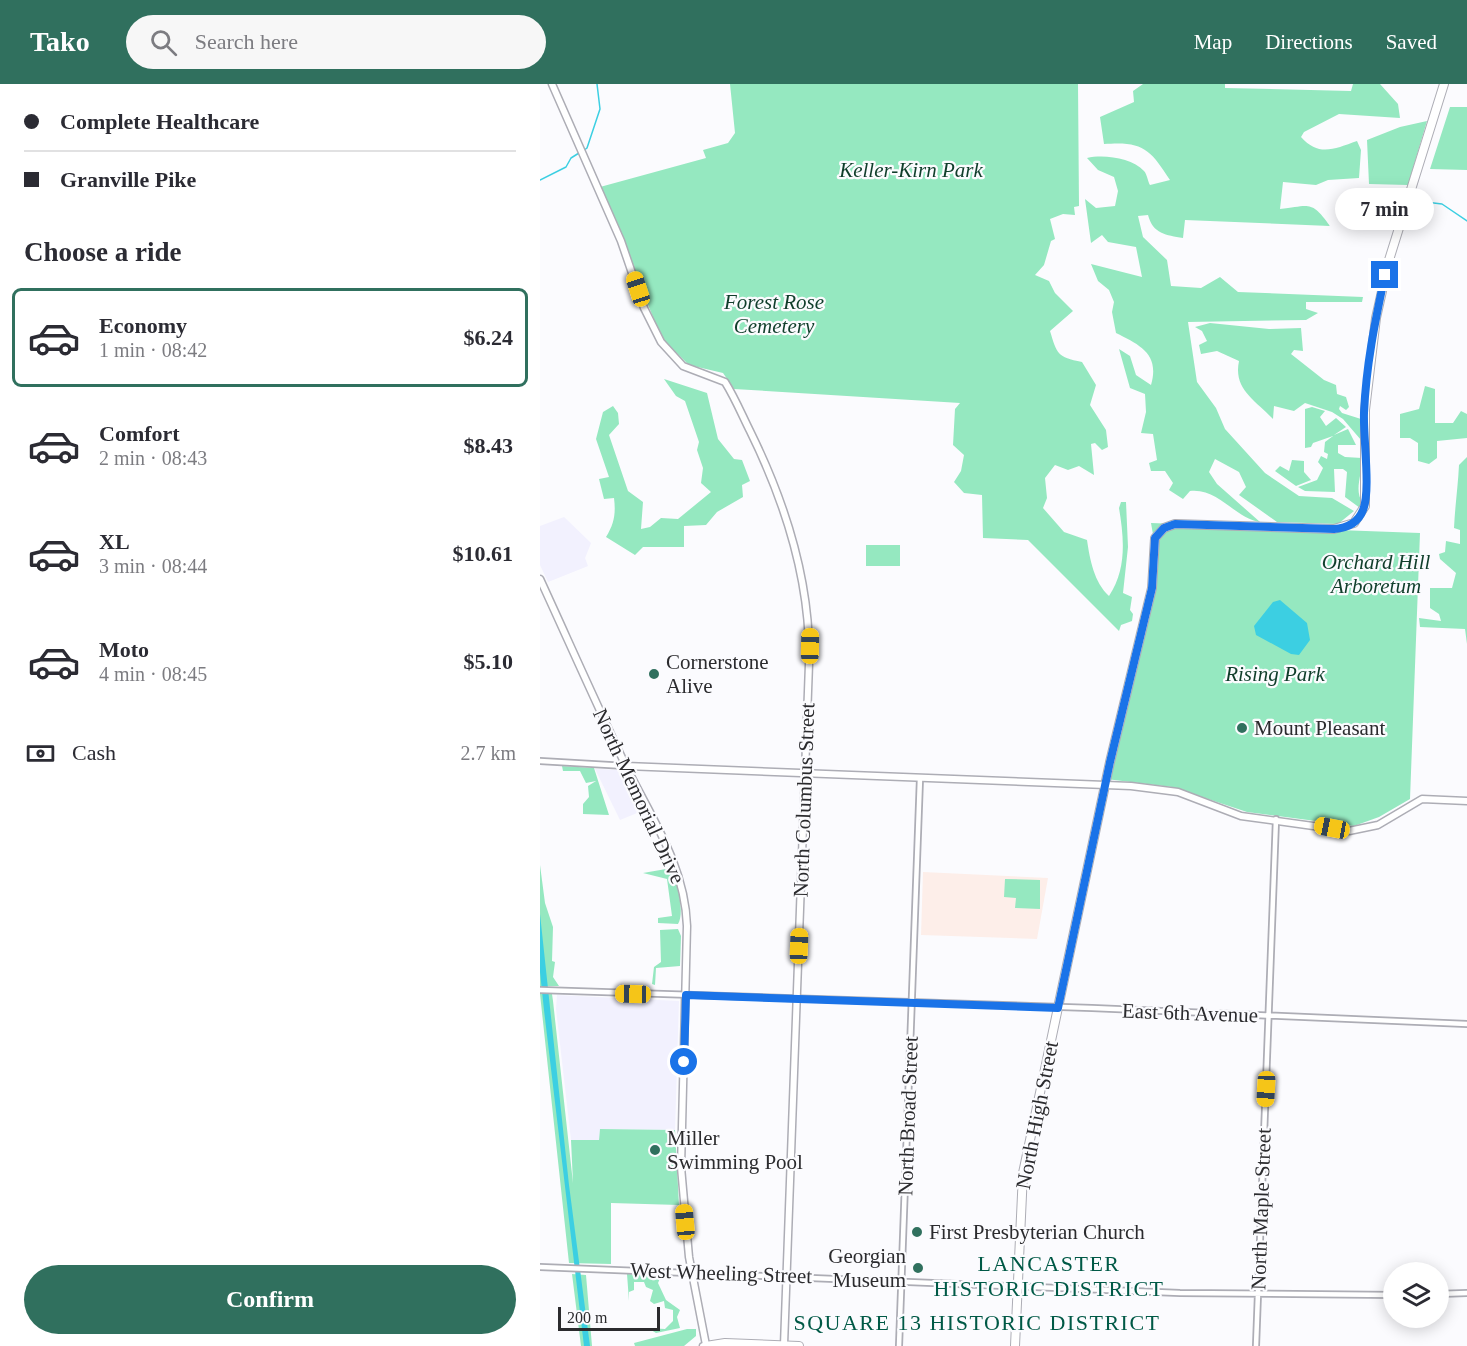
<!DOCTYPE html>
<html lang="en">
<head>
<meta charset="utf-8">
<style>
	:root { --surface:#fff; --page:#f7f7f7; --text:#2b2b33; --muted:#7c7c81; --line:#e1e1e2; --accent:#30705e }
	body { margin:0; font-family:"Times New Roman",serif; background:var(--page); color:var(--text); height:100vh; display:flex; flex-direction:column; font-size:22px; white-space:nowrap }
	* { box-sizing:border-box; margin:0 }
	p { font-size:20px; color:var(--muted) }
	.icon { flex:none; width:33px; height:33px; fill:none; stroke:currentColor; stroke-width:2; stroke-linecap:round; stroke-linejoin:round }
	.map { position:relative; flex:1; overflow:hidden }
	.sheet { display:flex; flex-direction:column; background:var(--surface); width:540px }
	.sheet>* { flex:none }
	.banner { display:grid; align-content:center; height:132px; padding:0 24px; background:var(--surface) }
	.tools { position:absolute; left:843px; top:1178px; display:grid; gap:12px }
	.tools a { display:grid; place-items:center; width:66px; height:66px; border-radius:50%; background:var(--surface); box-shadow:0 3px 15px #0003; font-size:30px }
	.scale { position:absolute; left:18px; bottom:15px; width:102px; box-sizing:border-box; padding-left:6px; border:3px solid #2b2b2e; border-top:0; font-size:16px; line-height:21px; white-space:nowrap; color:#2b2b2e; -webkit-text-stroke:4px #fbfbfe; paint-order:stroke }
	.end { position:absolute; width:27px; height:27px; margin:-14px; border:8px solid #1a73e8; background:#fff; box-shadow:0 0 0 3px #fff }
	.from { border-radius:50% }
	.bubble { position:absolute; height:42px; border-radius:21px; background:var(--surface); box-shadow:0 3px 15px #0003; font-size:20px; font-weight:700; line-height:42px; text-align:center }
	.car { position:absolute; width:18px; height:36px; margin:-18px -9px; border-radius:8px; box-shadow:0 0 4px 2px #0007; background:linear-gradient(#f5c518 24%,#345 0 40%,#f5c518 0 76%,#345 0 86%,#f5c518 0) }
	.banner b { display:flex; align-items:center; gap:21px; height:57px; font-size:22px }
	.banner b+b { border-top:2px solid var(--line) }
	.banner i { width:15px; height:15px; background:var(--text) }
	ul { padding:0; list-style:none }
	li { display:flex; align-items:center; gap:18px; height:99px; margin:0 12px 9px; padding:0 12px; border:3px solid transparent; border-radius:9px }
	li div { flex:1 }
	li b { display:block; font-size:22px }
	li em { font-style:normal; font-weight:700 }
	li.on { border-color:var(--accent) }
	li>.icon { width:54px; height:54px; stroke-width:1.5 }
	h2 { padding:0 24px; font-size:27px; line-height:72px }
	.pay { display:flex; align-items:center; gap:15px; height:66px; padding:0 24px; font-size:22px }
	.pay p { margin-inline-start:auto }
	.action { display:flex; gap:12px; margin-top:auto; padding:12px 24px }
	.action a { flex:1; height:69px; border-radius:36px; background:var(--accent); color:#fff; font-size:24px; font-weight:700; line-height:69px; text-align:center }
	header { display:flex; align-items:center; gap:36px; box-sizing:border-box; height:84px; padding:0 30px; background:var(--accent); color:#fff }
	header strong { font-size:28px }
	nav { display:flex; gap:33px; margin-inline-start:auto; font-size:21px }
	.search { width:420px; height:54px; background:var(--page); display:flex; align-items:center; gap:15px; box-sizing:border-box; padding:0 21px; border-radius:33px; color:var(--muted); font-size:22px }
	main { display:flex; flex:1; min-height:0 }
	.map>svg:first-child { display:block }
</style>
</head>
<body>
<header>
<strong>Tako</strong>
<div class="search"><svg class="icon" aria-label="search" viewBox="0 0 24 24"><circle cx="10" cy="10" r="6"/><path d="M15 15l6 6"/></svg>Search here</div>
<nav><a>Map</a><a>Directions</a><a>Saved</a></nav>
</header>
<main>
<section class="sheet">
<div class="banner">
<b><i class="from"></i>Complete Healthcare</b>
<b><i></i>Granville Pike</b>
</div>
<h2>Choose a ride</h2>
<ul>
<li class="on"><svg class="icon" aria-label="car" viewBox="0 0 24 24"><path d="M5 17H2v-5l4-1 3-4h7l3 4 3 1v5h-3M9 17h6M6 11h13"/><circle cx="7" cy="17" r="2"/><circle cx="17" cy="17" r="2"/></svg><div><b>Economy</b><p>1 min · 08:42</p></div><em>$6.24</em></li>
<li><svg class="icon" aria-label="car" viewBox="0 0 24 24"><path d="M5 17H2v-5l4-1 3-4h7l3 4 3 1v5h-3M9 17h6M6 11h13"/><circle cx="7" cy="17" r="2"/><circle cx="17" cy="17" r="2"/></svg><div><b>Comfort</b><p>2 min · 08:43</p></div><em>$8.43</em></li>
<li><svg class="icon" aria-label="car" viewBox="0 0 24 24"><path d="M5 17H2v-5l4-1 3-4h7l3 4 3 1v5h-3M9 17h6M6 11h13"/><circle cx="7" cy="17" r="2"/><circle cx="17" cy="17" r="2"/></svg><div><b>XL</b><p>3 min · 08:44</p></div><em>$10.61</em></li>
<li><svg class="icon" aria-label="car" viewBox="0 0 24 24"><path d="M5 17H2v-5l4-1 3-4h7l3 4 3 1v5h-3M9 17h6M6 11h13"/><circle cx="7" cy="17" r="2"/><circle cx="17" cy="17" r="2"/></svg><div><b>Moto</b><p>4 min · 08:45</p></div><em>$5.10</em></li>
</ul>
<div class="pay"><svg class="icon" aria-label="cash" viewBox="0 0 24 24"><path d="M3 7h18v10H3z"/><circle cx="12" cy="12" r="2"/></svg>Cash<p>2.7 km</p></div>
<div class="action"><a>Confirm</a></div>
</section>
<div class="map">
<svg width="927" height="1262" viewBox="0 0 927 1262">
	<rect width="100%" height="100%" fill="#fbfbfe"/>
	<!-- built -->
	<path fill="#f2f1fe" d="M 24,433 L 51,459 L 45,474 L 48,482 L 8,498 L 0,481 L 0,442 Z
		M 55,685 L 81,686 L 102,727 L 80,736 Z
		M 17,911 L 139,917 L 135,1046 L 60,1045 L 59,1056 L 31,1056 L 16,925 Z"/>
	<!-- education -->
	<path fill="#fdeee9" d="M 383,788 L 508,794 L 497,855 L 381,851 Z"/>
	<!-- green -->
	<path fill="#95e8c0" d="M 190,0 L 538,0 L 539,122 L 534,123 L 535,131 L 523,130 L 510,135 L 515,155 L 511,157 L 504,181 L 495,191 L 509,197 L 515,209 L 533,227 L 510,247 C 517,270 517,273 542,278 L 556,301 L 550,321 L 566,346 L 568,363 L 562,366 L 555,359 L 551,360 L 554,391 L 539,382 L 528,386 L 515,381 L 505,394 L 507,414 L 503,424 L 524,448 L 547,456 C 550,476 554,498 569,512 C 587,485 584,454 579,424 L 581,418 L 586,418 L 588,463 L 583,509 L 592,513 L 590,526 L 593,530 L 592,537 L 581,541 L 579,547 L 488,456 L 443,454 L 442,411 L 424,409 L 414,398 L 421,387 L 424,371 L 413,361 L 415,325 L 420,319 L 194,305 L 183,289 L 149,281 L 122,255 L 60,103 L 166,74 L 163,66 L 188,59 L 195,49 Z
		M 603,0 L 685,0 L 685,4 L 811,7 L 813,0 L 840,0 L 858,20 L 860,34 L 799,30 L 764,48 L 761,53 C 779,73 794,65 817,57 L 821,66 L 819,94 L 788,96 L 776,101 L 743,98 L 740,125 C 769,122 771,115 790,142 L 645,136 L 643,154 C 626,151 613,150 608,131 L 598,132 L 603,153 L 627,176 L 631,202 L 661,204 L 680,193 L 698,208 L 823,213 L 822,218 L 766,218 L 766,225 L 778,229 L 766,236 L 648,238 L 657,298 L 676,324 L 685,345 L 725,389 L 759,412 L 792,414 L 814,427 L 798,440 L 737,438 L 699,411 L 706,403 L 699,388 L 675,375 L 669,388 L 677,400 L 720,438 C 694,434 679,404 650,407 L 643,415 L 629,406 L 633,399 L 625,387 L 611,387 L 609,379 L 617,376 L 613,350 L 601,349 L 606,328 L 605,310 L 590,304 L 579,265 L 590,272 L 596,291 L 611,301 C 620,270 600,261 576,249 L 572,228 L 574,218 L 569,206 L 558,197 L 551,180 L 602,193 L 596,163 L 568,158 L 562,151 L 551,159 L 545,115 L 556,124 L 575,122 L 578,107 L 574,93 L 558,86 L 547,74 C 564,70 592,74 604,87 C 607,90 608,98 610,101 L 630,96 C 610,65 603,57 564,60 L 560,33 L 594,18 L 593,7 Z
		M 910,23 L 927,23 L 927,86 L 890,85 Z
		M 887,37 L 868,101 L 829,100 L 827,56 L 860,43 Z
		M 670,239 L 729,245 L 761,244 L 763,267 L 754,266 L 751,270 L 784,296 L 796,301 L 797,310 L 806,313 L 809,323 L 806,326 L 800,322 L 799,325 L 802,329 L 821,335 L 821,356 L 803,335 L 792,328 L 765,319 L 754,327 L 734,322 L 733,335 C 715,316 693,305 699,277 L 677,267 L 661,270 L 659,261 L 667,257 L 662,247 L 655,243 Z
		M 124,295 L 167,309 L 178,355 L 194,375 L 202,376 L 210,397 L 202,401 L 203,413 L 177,428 L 166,441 L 144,442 L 144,463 L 103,463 L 95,471 L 66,453 C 74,440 76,430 74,414 L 64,415 L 59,395 L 69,393 L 56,355 L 63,328 L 73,322 L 78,329 L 79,340 L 69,351 L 88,407 L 103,418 L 101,445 L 110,443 L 121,434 L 138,435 L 171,408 L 161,399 L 163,384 L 157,366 L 159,358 L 145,317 L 136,312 Z
		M 885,302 L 895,305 L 895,339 L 913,339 L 921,327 L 927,330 L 927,354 L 897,357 L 897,374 L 889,380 L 878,377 L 878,359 L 870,354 L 860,354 L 860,330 L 879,325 Z
		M 772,323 L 785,327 L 780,333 L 786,342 L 796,334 L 806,343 L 794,351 L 808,345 L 816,361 L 798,361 L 798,369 L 805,373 L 822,374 C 823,389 813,406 823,419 L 820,424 L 805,413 L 807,388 L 803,385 L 794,385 L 795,408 L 765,407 L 758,403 L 777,396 L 783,384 L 778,378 L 781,372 L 787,375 L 788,370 L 784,368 L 785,358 L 793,352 L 773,359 L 771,363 L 765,364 L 765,325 Z
		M 927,373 L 927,560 L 925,545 L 880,543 L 879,534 L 901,537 L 899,530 L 890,524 L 890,504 L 912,504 L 916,489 L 900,475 L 899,470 L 905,468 L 906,457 L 920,460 L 920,446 L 914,444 C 915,422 918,402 919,381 Z
		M 752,376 L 764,377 L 764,388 L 771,396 L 756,402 L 735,387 L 740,382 L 749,387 Z
		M 611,439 L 880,449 L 870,715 L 839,733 L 814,742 L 707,728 L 632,703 L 566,695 L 612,504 L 615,462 Z
		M 326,461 L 360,461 L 360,482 L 326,482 Z
		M 22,682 L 54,684 L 69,731 L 43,730 L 43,720 L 49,713 L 48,702 L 56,697 L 46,699 L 40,687 L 23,687 Z
		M 0,781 L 5,819 L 13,843 L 12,877 L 15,878 L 13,893 L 19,902 L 0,902 Z
		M 126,785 C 138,790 145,830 138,840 L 118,839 L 118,834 L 132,832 L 127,795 L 103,789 Z
		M 465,795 L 500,796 L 500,825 L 475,824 L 476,814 L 464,813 Z
		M 138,845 L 141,852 L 140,882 L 116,884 L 115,901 L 112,900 L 114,883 L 121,878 L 120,846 Z
		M 0,910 L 12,910 L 13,917 L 33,1099 L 31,1056 L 59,1056 L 60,1045 L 135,1046 L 139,1121 L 71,1119 L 71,1180 L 29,1179 Z
		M 32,1190 L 46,1191 L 52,1262 L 41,1262 Z
		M 87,1190 L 121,1192 L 118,1199 L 126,1216 L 140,1226 L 137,1233 L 140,1244 L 116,1249 L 108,1244 L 125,1245 L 133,1237 L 133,1226 L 125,1224 L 124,1217 L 114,1220 L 110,1217 L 113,1206 L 106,1203 L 104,1198 L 94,1198 L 94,1206 L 89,1208 L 89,1217 Z
		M 147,1245 L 156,1245 L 156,1252 L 144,1262 L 95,1262 L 94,1259 Z"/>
	<!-- water -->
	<path fill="#3ccfe2" d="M 740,516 L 767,539 L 770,556 L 759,571 L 751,570 L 716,551 L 714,542 L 733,518 Z
		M 0,830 L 29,1101 L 50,1262 L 44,1262 L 4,926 L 0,888 Z"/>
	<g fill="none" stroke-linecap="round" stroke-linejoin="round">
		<!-- stream -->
		<path stroke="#3ccfe2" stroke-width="1.5" d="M 43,67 L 47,64 L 60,25 L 57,0
			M 0,96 L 26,83 L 31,74 L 39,69
			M 877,117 L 902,120 L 927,137"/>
		<!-- minor casing -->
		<g stroke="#adadb5" stroke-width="8">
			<path id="minor" d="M 0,677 L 86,682
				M 0,906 L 552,924 L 927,940
				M 0,1183 L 640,1209 L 854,1211
				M 898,1210 L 927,1209
				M 359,1262 L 380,694
				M 716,1262 L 736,735"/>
		</g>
		<!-- major casing -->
		<g stroke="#adadb5" stroke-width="9">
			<path id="major" d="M 12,0 L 81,157 L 104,224 L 121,258 L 143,282 L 185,298 C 195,314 202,331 210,347 C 246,420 271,498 269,580 L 244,1261
				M 0,495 C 28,556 55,617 84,678 C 110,732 145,780 147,842 L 141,1083 L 149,1173 L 166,1261 L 163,1262
				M 86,682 L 591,702 L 638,708 L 701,732 L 809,747 L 838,741 L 882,715 L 927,717"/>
		</g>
		<!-- highway casing -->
		<g stroke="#adadb5" stroke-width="10">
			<path id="highway" d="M 166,1262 L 185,1259 L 259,1262
				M 475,1262 L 483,1089 L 570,678 L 612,504 L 615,454 L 624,444 L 635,440 L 794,445 L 814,439 L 825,422 L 825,326 L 836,234 L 849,176 L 904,0"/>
		</g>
		<!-- minor -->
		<use href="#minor" stroke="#fff" stroke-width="4.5"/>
		<!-- major -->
		<use href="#major" stroke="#fff" stroke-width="6"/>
		<!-- highway -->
		<use href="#highway" stroke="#fff" stroke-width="8"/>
	</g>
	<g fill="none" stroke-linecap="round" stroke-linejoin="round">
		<!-- route -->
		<path stroke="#1a73e8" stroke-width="8" d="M 144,978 L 146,911 L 518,924 L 570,678 L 612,504 L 615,454 L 624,444 L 635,440 L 794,445 C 808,444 818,439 823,426 C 831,407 823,353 824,329 C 826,282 835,237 845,191"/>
	</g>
	<!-- markers -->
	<g fill="#30705e" stroke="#fbfbfe" stroke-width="2">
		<circle cx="114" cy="590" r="6"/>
		<circle cx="702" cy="644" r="6"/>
		<circle cx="115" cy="1066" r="6"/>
		<circle cx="377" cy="1148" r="6"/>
		<circle cx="378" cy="1184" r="6"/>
	</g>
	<g text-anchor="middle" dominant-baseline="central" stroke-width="4.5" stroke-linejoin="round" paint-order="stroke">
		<!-- park labels -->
		<g font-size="21" font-style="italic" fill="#103e2b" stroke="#fbfbfe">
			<text x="371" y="86">Keller-Kirn Park</text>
			<text x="234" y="218">Forest Rose<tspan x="234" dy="24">Cemetery</tspan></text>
			<text x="836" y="478">Orchard Hill<tspan x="836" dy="24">Arboretum</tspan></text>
			<text x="735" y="590">Rising Park</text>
		</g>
		<!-- poi labels -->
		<g font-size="21" fill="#2b2b2e" stroke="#fbfbfe" text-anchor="start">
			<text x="126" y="578">Cornerstone<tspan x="126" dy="24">Alive</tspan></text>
			<text x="714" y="644">Mount Pleasant</text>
			<text x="127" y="1054">Miller<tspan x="127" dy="24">Swimming Pool</tspan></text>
			<text x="389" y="1148">First Presbyterian Church</text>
			<text x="366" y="1172" text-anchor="end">Georgian<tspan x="366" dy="24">Museum</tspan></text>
		</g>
		<!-- street labels -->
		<g font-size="21" fill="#2b2b2e" stroke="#fbfbfe">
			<text transform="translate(99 712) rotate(65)">North Memorial Drive</text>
			<text transform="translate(264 716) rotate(-88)">North Columbus Street</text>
			<text transform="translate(650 929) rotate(2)">East 6th Avenue</text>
			<text transform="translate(497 1031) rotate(-79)">North High Street</text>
			<text transform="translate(368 1032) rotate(-88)">North Broad Street</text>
			<text transform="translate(721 1125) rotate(-88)">North Maple Street</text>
			<text transform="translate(181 1189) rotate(2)">West Wheeling Street</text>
		</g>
		<!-- neighbourhood labels -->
		<g font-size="22" letter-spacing="1.5" fill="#005946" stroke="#fbfbfe">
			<text x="509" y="1179">LANCASTER<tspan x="509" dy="25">HISTORIC DISTRICT</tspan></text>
			<text x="437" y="1238">SQUARE 13 HISTORIC DISTRICT</text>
		</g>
	</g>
</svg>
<div class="tools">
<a><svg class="icon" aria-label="layers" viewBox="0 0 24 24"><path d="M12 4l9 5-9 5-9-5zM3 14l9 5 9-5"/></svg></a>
</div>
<div class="scale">200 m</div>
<i class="end from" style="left:144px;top:978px"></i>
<i class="end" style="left:845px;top:191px"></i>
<div class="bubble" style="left:795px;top:104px;width:99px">7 min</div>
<i class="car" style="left:98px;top:205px;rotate:342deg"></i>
<i class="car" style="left:270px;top:562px;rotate:1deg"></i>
<i class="car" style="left:792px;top:744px;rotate:281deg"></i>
<i class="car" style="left:259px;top:862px;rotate:2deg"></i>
<i class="car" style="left:93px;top:910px;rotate:271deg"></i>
<i class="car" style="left:726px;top:1005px;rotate:183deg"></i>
<i class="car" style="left:145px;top:1138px;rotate:355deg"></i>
</div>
</main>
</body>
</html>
